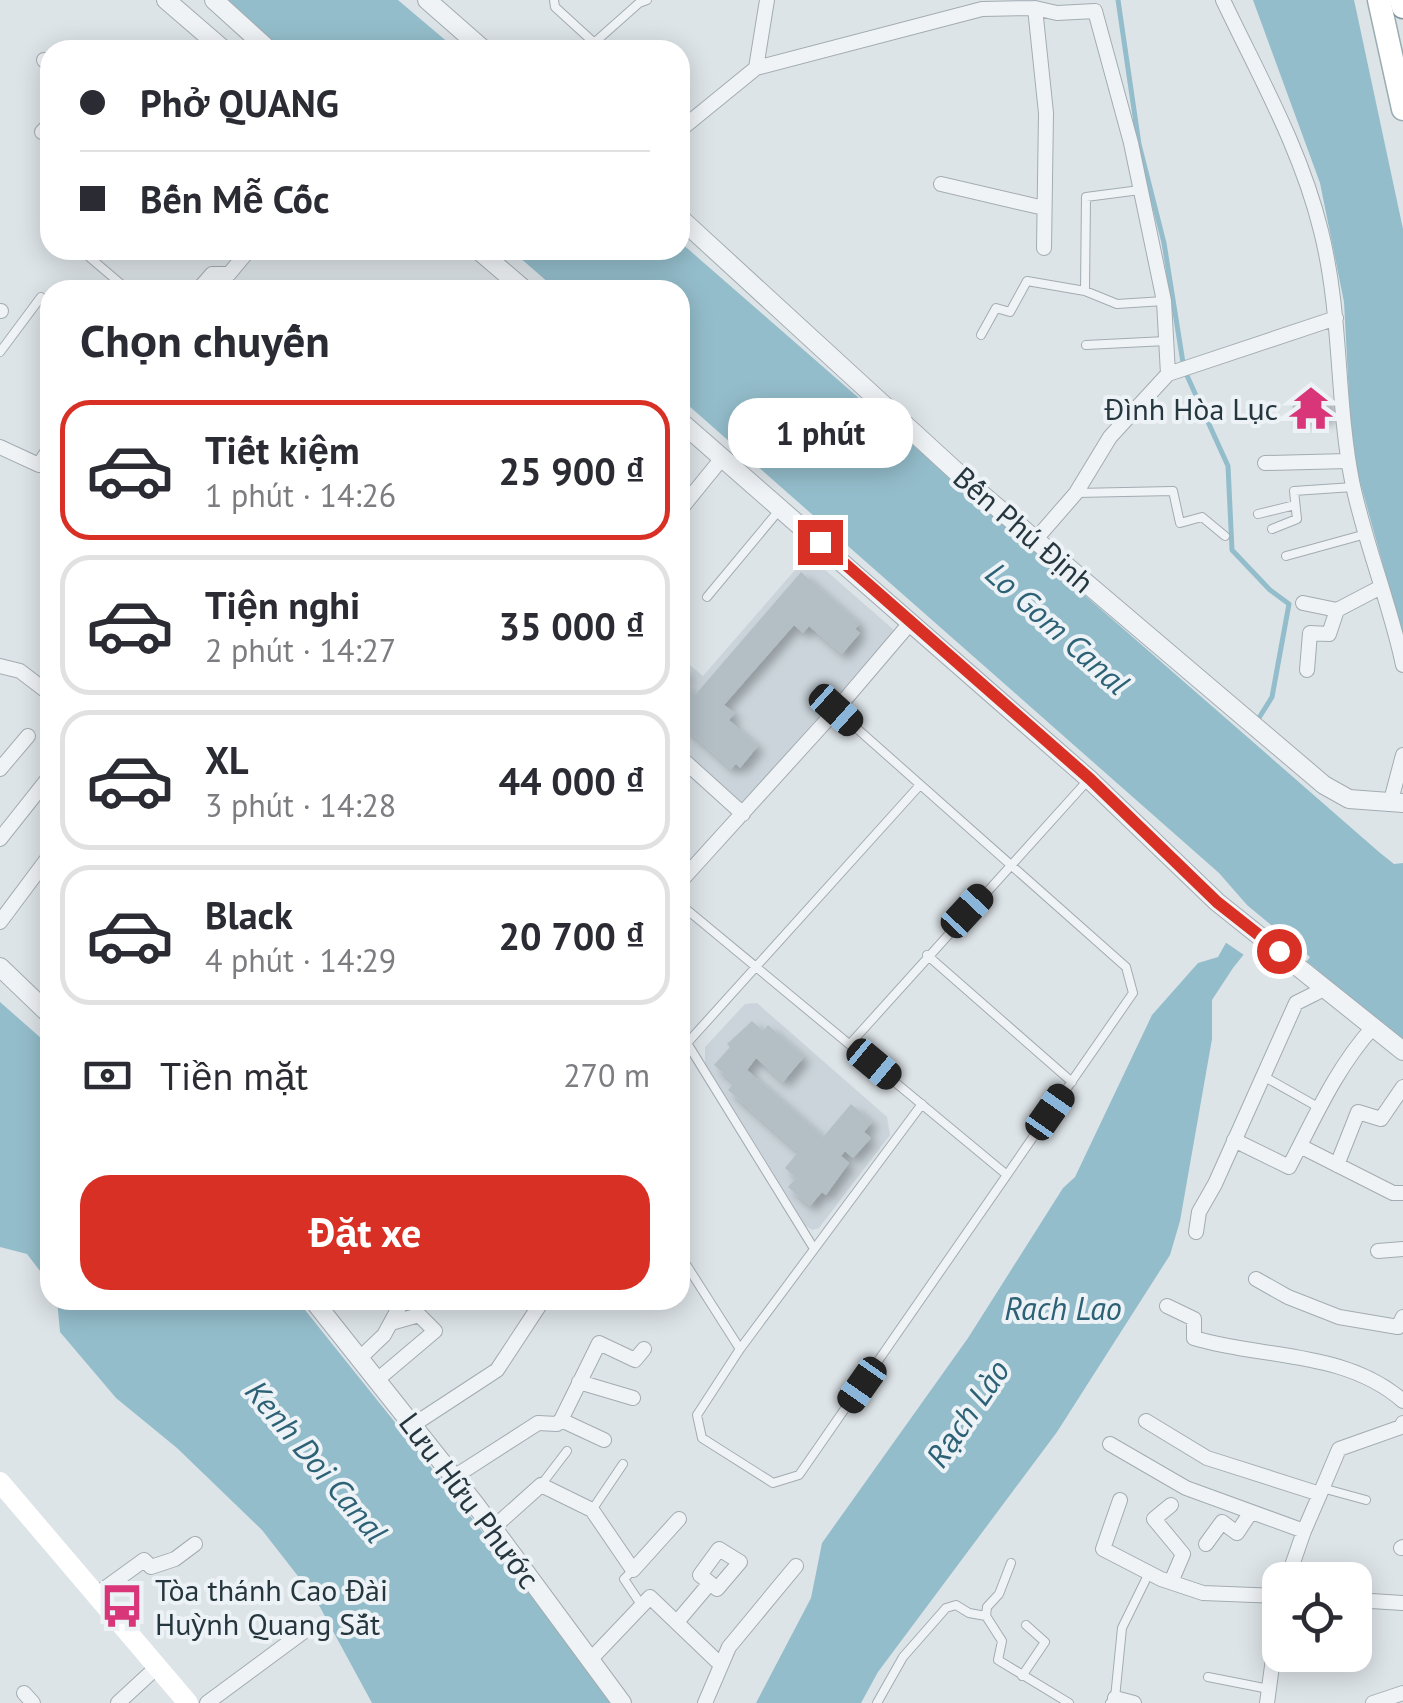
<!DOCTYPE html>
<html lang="vi">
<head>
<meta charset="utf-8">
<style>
	:root { --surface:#fff; --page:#f2f2f3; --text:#2b2b33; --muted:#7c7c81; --line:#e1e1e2; --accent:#d93025 }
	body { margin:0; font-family:"PT Sans",sans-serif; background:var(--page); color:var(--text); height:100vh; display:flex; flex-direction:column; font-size:38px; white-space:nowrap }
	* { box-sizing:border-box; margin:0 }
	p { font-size:32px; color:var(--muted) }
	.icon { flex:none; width:55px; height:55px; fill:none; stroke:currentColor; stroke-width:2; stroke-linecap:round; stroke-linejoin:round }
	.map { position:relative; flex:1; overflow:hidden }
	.details { position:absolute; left:40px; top:280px; width:650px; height:1030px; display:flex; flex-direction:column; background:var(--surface); border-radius:30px; box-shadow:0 5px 25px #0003 }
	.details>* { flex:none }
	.top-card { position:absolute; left:40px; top:40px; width:650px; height:220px; border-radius:30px; box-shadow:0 5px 25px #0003; display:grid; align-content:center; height:220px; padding:0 40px; background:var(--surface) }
	.fabs { position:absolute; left:1262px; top:1562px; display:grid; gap:20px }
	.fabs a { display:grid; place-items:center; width:110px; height:110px; border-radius:20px; background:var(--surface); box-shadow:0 5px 25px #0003; font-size:50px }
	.end { position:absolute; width:45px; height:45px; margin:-22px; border:12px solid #d93025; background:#fff; box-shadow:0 0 0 5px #fff }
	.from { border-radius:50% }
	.bubble { position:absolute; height:70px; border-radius:30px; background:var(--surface); box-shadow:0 5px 25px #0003; font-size:32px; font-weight:600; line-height:70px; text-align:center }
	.car { position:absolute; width:30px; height:60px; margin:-30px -15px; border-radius:12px; box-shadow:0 0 8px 2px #0007; background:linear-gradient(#222 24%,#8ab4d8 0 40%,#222 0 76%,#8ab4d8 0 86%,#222 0) }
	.top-card b { display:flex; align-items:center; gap:35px; height:95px; font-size:38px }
	.top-card b+b { border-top:2px solid var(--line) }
	.top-card i { width:25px; height:25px; background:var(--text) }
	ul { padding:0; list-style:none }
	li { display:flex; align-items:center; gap:30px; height:140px; margin:0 20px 15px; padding:0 20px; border:5px solid var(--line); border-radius:30px }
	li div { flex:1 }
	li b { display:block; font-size:38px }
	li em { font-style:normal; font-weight:600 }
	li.current { border-color:var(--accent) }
	li>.icon { width:90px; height:90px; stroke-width:1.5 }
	h2 { padding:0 40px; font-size:45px; line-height:120px }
	.pay { display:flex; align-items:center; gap:25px; height:110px; padding:0 40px; font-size:38px }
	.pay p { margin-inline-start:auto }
	.primary-button { display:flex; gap:20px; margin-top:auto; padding:20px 40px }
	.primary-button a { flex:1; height:115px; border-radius:30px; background:var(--accent); color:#fff; font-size:40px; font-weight:600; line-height:115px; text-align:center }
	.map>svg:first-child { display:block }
</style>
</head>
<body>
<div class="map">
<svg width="1403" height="1703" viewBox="0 0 1403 1703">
	<defs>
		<filter id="shadow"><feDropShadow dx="6" dy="6" stdDeviation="5" flood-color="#0004"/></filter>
	</defs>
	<rect width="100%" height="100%" fill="#dde4e8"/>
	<!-- built -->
	<path fill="#cad4da" d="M 808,555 L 894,630 L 742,805 L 680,751 L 680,657 L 703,676 Z
		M 757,1003 L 887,1117 L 890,1135 L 819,1228 L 812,1230 L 806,1226 L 705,1063 L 705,1047 L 745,1004 Z"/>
	<!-- water -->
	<path fill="#94bdcb" d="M 226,0 L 398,0 L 457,50 L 283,50 Z
		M 1253,0 L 1354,0 L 1356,9 L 1403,229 L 1403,637 L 1352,453 L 1344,302 L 1320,183 Z
		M 680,242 L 1379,852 L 1394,864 L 1403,863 L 1403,1045 L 1314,967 L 1264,929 L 1233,968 L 1212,1000 L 1212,1039 L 1180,1221 L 1170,1255 L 1057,1432 L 878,1672 L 861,1703 L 756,1703 L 811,1598 L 822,1543 L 968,1338 L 1063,1188 L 1075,1177 L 1152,1015 L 1198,963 L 1218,957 L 1247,905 L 1219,873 L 680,398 L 680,290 L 557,290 L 511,250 L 680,250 Z
		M 0,1002 L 50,1046 L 50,1284 L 27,1254 L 0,1247 Z
		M 57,1300 L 297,1300 L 474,1521 L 614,1703 L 372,1703 L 315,1598 L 262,1530 L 177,1448 L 116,1398 L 60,1332 Z"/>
	<!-- pier -->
	<path fill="#dde4e8" d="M 1224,886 L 1310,957 L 1304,965 L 1265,935 L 1247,957 L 1222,940 L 1241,906 Z"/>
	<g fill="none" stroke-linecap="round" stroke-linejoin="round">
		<!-- stream -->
		<path stroke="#94bdcb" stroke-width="5" d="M 1118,0 L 1139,144 L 1164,243 L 1184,369 L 1228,466 L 1232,550 L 1270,590 L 1289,604 L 1272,697 L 1257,721"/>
	</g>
	<!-- building -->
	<path fill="#b3bfc5" filter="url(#shadow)" d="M 1330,397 L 1330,418 L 1292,419 L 1293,398 Z
		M 801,572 L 860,624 L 855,629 L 860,633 L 842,654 L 809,626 L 803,633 L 794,625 L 724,705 L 735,713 L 729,720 L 758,746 L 740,768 L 736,764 L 731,769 L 680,724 L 680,712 L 689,702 L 683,696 L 680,700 L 680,667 L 688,674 L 681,682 L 695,695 Z
		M 752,1021 L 763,1031 L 768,1025 L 804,1057 L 783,1082 L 756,1058 L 747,1070 L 823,1137 L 851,1104 L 872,1122 L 864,1132 L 871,1138 L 853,1158 L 845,1151 L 841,1156 L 849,1163 L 826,1195 L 822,1192 L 810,1206 L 788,1187 L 796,1178 L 785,1168 L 798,1152 L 728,1090 L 734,1083 L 714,1065 L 730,1047 L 727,1044 Z"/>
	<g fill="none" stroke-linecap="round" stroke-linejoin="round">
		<!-- service casing -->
		<g stroke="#a2acb2" stroke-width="10">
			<path id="service" d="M 554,0 L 555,7 L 602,50
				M 594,43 L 639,3 L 647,0
				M 81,250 L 128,290
				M 300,250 L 304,254
				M 1085,291 L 1086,197 L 1140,190
				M 981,335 L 996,308 L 1010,312 L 1027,281 L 1085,291 L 1117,304 L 1164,301
				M 1086,345 L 1166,341
				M 0,352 L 41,297
				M 1076,493 L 1173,491 L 1180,523 L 1202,517 L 1225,536
				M 1258,514 L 1295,505
				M 1272,529 L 1297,519 L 1294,491 L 1353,487
				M 1286,556 L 1366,534
				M 707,597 L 781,508
				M 680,904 L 1007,1175
				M 927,955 L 1072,1082
				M 687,1043 L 813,1247
				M 850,1044 L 1089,779
				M 680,1051 L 920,785
				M 1263,1076 L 1318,1107
				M 680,1255 L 740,1349 L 697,1415 L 702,1438 L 773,1483 L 799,1475 L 1133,993 L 1126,967 L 836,710
				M 740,1349 L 922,1104
				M 541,1485 L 567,1451
				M 1322,1488 L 1366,1500
				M 592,1510 L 623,1464
				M 1011,1563 L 999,1594 L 987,1607 L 986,1616 L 1002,1641 L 998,1660 L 1069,1703
				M 633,1570 L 624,1579 L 642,1606
				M 1022,1676 L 1045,1642 L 1026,1625
				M 1208,1677 L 1269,1689
				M 877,1703 L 903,1657 L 946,1608 L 956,1605 L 969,1613 L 986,1616
				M 1110,1703 L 1115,1698 L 1122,1628 L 1149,1573"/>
		</g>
		<!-- minor casing -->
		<g stroke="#a2acb2" stroke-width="16">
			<path id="minor" d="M 1223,0 C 1259,76 1301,149 1321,231 C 1342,314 1336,399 1352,481 C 1365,544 1390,603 1403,665
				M 1035,8 L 1046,113 L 1044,248
				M 44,60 L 50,66
				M 756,68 L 982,9 L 1035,8 L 1057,13 L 1095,11 L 1131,143 L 1164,301 L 1168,374
				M 680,130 L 756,68 L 767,0
				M 42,132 L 50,124
				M 941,184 L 1044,208
				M 198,290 L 212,274 L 229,274 L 249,250
				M 0,311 L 1,311
				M 0,447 L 39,465 L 50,448
				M 1265,463 L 1348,461
				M 680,510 L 723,457
				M 1036,539 L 1076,493 L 1110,437 L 1168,374 L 1336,318
				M 1303,603 L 1337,610
				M 0,666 L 20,671 L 50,694
				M 1307,670 L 1310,633 L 1329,634 L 1337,610 L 1381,587
				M 680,757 L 743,814
				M 0,769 L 28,736
				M 1390,804 L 1403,755
				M 0,839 L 46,781 L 50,780
				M 680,882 L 836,710 L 911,622
				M 0,922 L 50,855
				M 1234,1140 L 1289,1167 C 1315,1117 1336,1068 1374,1026
				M 1300,1146 L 1393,1193 L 1403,1193
				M 1337,1165 L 1358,1112 L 1381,1119 L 1403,1087
				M 1196,1232 L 1199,1212 L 1215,1184 L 1296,1003 L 1326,988
				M 1378,1251 L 1403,1249
				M 1256,1279 L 1288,1297 L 1339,1317 L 1398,1327 L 1403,1317
				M 1167,1306 L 1194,1319 L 1194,1338 C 1263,1359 1345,1350 1403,1401
				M 360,1358 L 384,1335 L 403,1300
				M 377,1380 L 435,1331 L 419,1315 L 391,1323
				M 579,1382 L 633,1398
				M 561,1420 L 604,1440
				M 1146,1421 L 1207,1458 L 1320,1494 L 1339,1449 L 1401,1427 L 1403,1423
				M 413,1425 L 497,1370 L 543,1300
				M 1110,1444 L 1186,1488 L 1304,1531 L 1287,1580
				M 454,1477 L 538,1423 L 557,1424 L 561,1420 L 599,1343 L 635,1360 L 644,1349
				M 1120,1500 L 1103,1549 L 1161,1579 L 1203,1593 L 1280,1596
				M 1171,1505 L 1154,1519 L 1183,1554 L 1171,1582
				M 493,1528 L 541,1485 L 592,1510 L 633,1570 L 679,1519
				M 1304,1531 L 1320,1494
				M 1206,1544 L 1222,1522 L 1237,1533 L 1251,1512
				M 1401,1548 L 1403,1547
				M 97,1594 L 144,1560 L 151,1567 L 175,1559 L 195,1544
				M 1355,1600 L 1403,1603
				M 677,1622 L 710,1583 L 717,1589 L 740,1562 L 719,1549 L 700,1575 L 710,1583
				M 590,1660 L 650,1597 L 721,1665
				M 24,1693 L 33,1703
				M 1115,1698 L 1134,1703
				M 118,1703 L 157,1667
				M 207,1703 L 303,1632
				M 705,1703 L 729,1647 L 796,1566
				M 1267,1703 L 1280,1607
				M 1373,1703 L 1403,1693"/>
		</g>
		<!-- tertiary casing -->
		<g stroke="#a2acb2" stroke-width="20">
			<path id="tertiary" d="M 166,0 L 224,50
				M 214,0 L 269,50
				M 427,0 L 484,50
				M 680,218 L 972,486 L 1324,785 L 1349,799 L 1403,803
				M 478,250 L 525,290
				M 680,421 L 1089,779 L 1217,902 L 1403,1051
				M 0,967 L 50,1015
				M 313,1300 L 475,1504 L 622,1703"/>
		</g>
		<!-- primary casing -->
		<g stroke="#9bacb4" stroke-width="25">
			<path id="primary" d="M 1379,0 L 1403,109"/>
		</g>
		<!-- trunk casing -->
		<g stroke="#8396a0" stroke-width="25">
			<path id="trunk" d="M 1401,0 L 1403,7"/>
		</g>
		<!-- service -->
		<use href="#service" stroke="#f0f3f6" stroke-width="8"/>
		<!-- minor -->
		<use href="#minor" stroke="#f0f3f6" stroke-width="14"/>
		<!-- tertiary -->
		<use href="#tertiary" stroke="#f0f3f6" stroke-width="18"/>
		<!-- secondary -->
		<path stroke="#fff" stroke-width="20" d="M 0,1482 L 188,1703"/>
		<!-- primary -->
		<use href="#primary" stroke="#fff" stroke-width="22"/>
		<!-- trunk -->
		<use href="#trunk" stroke="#fff" stroke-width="22"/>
	</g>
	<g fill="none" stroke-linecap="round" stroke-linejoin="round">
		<!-- route -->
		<path stroke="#d93025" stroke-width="12" d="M 820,542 L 1090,779 L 1217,902 L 1279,951"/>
	</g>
	<!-- icons -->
	<defs>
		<g id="temple-bare" transform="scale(3.45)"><path d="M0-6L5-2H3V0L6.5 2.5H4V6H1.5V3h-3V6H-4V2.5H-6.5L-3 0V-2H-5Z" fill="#d83679" stroke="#ecf2f5" stroke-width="2.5" paint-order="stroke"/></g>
		<g id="bus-bare" transform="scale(3.45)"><path d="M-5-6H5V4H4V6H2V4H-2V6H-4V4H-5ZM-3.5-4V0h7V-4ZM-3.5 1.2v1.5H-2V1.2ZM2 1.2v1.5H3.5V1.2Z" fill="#d83679" stroke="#ecf2f5" stroke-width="2.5" paint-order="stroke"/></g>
	</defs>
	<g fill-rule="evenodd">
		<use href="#temple-bare" x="1311" y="408"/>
		<use href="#bus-bare" x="122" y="1606"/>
	</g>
	<g text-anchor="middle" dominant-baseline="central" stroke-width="8" stroke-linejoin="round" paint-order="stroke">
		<!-- poi labels -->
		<g font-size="30" fill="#25363f" stroke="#ecf2f5" text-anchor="end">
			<text x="1278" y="408">Đình Hòa Lục</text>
			<text x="155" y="1589" text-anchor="start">Tòa thánh Cao Đài<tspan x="155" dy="34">Huỳnh Quang Sắt</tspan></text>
		</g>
		<!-- street labels -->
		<g font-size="30" fill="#25363f" stroke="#ecf2f5">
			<text transform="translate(1024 529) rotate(41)">Bến Phú Định</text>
			<text transform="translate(470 1500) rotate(53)">Lưu Hữu Phước</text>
		</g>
		<!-- water labels -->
		<g font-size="32" font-style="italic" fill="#2c6176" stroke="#ecf2f5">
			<text transform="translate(1058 628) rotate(42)">Lo Gom Canal</text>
			<text x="1063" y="1308">Rach Lao</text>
			<text transform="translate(967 1413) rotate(-56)">Rạch Lào</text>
			<text transform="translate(317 1461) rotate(50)">Kenh Doi Canal</text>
		</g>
	</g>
</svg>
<div class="fabs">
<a><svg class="icon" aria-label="locate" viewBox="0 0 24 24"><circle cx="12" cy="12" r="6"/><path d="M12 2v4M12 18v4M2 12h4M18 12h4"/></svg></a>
</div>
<i class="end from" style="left:1279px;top:951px"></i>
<i class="end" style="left:820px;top:542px"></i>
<div class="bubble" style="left:728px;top:398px;width:185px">1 phút</div>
<i class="car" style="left:836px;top:710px;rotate:132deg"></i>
<i class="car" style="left:967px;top:911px;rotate:43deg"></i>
<i class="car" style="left:874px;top:1064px;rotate:130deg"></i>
<i class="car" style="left:1050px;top:1112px;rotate:35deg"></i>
<i class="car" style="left:862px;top:1385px;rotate:215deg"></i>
<div class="top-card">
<b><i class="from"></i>Phở QUANG</b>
<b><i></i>Bến Mễ Cốc</b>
</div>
<section class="details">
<h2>Chọn chuyến</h2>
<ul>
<li class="current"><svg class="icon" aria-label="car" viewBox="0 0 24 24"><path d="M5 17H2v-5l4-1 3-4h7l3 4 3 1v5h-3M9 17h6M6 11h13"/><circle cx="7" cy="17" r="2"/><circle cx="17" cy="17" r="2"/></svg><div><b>Tiết kiệm</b><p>1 phút · 14:26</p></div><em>25 900 ₫</em></li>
<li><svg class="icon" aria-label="car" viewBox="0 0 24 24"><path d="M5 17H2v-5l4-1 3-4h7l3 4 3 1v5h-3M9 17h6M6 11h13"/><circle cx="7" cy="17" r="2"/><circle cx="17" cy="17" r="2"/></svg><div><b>Tiện nghi</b><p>2 phút · 14:27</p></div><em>35 000 ₫</em></li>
<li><svg class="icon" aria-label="car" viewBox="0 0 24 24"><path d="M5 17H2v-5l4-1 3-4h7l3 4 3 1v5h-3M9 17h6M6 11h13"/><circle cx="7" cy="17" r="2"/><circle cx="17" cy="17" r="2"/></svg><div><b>XL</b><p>3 phút · 14:28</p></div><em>44 000 ₫</em></li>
<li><svg class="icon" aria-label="car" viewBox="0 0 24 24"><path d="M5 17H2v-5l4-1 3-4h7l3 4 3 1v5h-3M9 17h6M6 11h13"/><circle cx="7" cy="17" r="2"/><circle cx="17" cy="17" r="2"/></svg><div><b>Black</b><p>4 phút · 14:29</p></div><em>20 700 ₫</em></li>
</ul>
<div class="pay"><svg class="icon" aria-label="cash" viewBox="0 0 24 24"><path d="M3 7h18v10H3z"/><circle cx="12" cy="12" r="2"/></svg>Tiền mặt<p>270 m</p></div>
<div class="primary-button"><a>Đặt xe</a></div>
</section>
</div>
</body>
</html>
